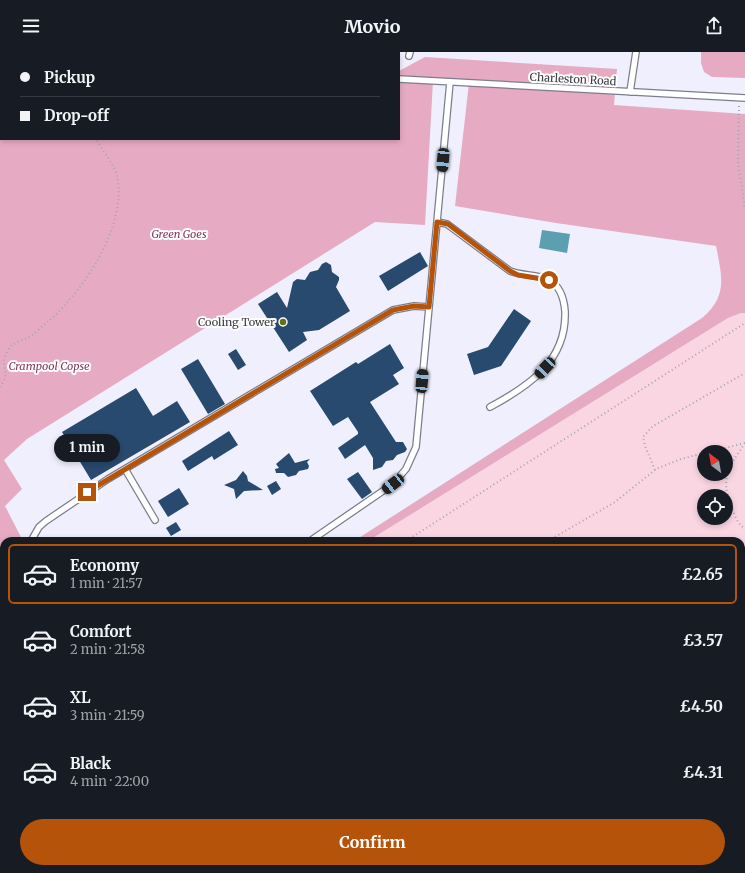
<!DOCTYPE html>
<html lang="en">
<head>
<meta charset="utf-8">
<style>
	:root { --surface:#171b24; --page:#242831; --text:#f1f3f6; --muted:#9ea1a6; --line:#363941; --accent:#b45309 }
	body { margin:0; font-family:Merriweather,serif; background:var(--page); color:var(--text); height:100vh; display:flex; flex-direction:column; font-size:15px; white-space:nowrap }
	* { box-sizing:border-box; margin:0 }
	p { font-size:13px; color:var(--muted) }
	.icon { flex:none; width:22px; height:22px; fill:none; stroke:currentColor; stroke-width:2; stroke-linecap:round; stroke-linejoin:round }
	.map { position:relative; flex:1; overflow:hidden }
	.side { position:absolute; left:0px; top:485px; width:745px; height:336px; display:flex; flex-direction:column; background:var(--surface); border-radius:12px 12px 0 0; box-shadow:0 2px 6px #0003 }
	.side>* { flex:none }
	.hud { position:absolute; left:0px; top:0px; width:400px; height:88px; box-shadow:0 2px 6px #0003; display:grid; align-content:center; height:88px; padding:0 20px; background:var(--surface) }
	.needle { width:26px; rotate:329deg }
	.fabs { position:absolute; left:697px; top:393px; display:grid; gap:8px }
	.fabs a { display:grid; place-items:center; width:36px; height:36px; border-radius:50%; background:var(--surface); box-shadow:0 2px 6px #0003; font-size:20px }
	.end { position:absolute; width:18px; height:18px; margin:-9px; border:5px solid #b45309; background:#fff; box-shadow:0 0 0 2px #fff }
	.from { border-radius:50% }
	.bubble { position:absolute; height:28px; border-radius:14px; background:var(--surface); box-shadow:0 2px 6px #0003; font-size:13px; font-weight:700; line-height:28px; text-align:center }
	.car { position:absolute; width:12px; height:24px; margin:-12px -6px; border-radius:5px; box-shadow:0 0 3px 1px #0007; background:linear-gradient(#222 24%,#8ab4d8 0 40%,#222 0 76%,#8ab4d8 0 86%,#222 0) }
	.hud b { display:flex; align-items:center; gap:14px; height:38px; font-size:15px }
	.hud b+b { border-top:1px solid var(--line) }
	.hud i { width:10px; height:10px; background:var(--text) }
	ul { padding:7px 0 0; list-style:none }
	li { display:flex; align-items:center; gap:12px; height:60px; margin:0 8px 6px; padding:0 12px; border:2px solid transparent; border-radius:6px }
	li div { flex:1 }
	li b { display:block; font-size:15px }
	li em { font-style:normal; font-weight:700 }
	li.on { border-color:var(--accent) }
	li>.icon { width:36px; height:36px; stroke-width:1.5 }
	.button { display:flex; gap:8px; margin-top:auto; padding:8px 20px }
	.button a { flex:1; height:46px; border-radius:24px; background:var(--accent); color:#fff; font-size:16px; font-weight:700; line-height:46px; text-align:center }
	header { display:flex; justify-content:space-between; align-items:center; height:52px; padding:0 20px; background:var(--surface); font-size:18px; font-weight:700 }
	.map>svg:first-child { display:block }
</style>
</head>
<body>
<header><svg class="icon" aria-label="menu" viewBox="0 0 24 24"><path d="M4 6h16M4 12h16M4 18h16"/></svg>Movio<svg class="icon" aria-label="share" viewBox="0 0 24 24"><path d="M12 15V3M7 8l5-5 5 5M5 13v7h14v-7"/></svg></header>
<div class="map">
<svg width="745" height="821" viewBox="0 0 745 821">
	<rect width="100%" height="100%" fill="#efeffd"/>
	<!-- green -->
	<path fill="#fad6e3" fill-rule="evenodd" d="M 741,261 L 745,261 L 745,821 L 157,821 L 153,817 L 741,817 L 741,489 L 368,489 L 728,266 ZM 704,400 L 726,400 L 726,422 L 704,422 ZM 704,444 L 726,444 L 726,466 L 704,466 Z
		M 0,539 L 4,541 L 4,660 L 0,661 Z"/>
	<!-- forest -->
	<path fill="#e6abc2" d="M 0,0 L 349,1 L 1,1 L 1,87 L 399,87 L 399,19 L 425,5 L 617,17 L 614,53 L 745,62 L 745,261 L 741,261 L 728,266 L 368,489 L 354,489 L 702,266 C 728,244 722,225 716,194 L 556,171 L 455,154 L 469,31 L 433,29 L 425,173 L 375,170 L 27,387 L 4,408 L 22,437 L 5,454 L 23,489 L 4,489 L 4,541 L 0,539 Z
		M 701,0 L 745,0 L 745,26 L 712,25 L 704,20 L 701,11 Z
		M 4,660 L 4,808 L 0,806 L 0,661 Z
		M 18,817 L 153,817 L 157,821 L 24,821 Z"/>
	<!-- water -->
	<path fill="#5b9fb1" d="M 542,178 L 570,182 L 567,201 L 539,196 Z"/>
	<!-- building -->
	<path fill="#284a6e" d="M 420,200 L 428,214 L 388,239 L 379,224 Z
		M 326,210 L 331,213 L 332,220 L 339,225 L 339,228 L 336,235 L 350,259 L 319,278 L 303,280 L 307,288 L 289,300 L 258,252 L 277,240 L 287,256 L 293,230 L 297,227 L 305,228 L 310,220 L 318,218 L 322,212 Z
		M 514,257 L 531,269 L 501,314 L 474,323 L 467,302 L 488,295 Z
		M 390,292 L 404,316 L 393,323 L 399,332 L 370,350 L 396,390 L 403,390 L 407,397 L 405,400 L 397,403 L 393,408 L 386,409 L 382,415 L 373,418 L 373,406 L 365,393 L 345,407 L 338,396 L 358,382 L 358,380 L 348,365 L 333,374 L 310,339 L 356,310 L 358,312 Z
		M 236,297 L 246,313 L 238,318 L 228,302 Z
		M 198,307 L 225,352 L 208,362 L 181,317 Z
		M 136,336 L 153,364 L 177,349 L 190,370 L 91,428 L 62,380 Z
		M 229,379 L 238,393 L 214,408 L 212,404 L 188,419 L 182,409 Z
		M 289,401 L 295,411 L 310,407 L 307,410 L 309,414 L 308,417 L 299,419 L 296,423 L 288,425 L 284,421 L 276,421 L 275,417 L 279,416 L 276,412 Z
		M 243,419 L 247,424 L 248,429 L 263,438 L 244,439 L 236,447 L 234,437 L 224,433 L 236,428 Z
		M 358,420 L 372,440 L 362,447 L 347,427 Z
		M 276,429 L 281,437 L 272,443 L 267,434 Z
		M 179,436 L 189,452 L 168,465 L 158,449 Z
		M 176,470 L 181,478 L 171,484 L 166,476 Z"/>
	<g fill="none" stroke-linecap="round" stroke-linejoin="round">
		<!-- lane casing -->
		<g stroke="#7d7d8d" stroke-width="8">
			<path id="lane" d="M 409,4 L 410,0
				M 399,27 L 745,46
				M 630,40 L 636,0
				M 437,170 L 447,172 L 510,219 C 522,224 537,222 549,228 C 560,234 564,247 565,259 C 567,309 529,334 490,355
				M 125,417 L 155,468
				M 31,489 L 39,475 L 46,469 L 108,427 L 393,258 L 414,254 L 429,255
				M 310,489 L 393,432 L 406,417 L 416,395 L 450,30"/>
		</g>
		<!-- path -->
		<path stroke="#a5a5b0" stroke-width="2" stroke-dasharray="1 3" stroke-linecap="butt" d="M 46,0 L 47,1
			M 739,54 L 738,111 L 745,157
			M 0,335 C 1,333 4,329 5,327 C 7,317 0,311 8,298 C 12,290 22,289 29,285 C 36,281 43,273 50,268 C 84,238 128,172 117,124 C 114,111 102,99 96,87
			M 745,391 C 729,415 720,425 731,454 C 735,464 737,471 745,477
			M 709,400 L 745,391
			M 655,418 L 645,394 L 643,385 L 653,374 L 745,321
			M 406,489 L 745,271
			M 548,489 L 615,450 L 656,417 L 681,407 L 704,401
			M 741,626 L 745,625
			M 0,675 L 4,673
			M 741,741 L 745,742
			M 207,817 L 210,821
			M 325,817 L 333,821
			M 0,820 L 2,821
			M 234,821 L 242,817"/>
		<!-- lane -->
		<use href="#lane" stroke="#fff" stroke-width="5.5"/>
	</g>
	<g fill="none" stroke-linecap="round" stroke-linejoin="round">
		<!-- route -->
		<path stroke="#b45309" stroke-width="5" d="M 87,440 L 393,258 L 414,254 L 429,255 L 437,170 L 448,172 L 510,219 L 518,223 L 549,228"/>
	</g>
	<!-- markers -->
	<circle fill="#656f17" stroke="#fefefe" stroke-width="1.5" cx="283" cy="270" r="4"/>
	<g text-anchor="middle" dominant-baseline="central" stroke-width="4" stroke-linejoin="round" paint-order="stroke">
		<!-- street labels -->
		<g font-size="11" fill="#3b3b41" stroke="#fefefe">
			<text transform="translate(573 27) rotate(3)">Charleston Road</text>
		</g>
		<!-- park labels -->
		<g font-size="11" font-style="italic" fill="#803959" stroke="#fefefe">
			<text x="179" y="182">Green Goes</text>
			<text x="49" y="314">Crampool Copse</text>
		</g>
		<!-- poi labels -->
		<g font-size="11" fill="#3b3b41" stroke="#fefefe" text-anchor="end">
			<text x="275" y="270">Cooling Tower</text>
		</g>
	</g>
</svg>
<div class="fabs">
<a><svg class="needle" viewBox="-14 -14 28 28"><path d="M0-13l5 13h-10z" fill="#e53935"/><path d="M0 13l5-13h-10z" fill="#9ea1a6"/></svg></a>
<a><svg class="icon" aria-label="locate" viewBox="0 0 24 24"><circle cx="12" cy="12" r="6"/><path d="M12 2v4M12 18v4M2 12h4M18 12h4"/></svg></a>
</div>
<i class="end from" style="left:549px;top:228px"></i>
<i class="end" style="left:87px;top:440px"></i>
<div class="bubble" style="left:54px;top:382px;width:66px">1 min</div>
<i class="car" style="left:443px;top:108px;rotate:185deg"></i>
<i class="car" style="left:545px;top:316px;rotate:223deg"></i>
<i class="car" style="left:422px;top:329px;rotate:5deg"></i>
<i class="car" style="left:393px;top:432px;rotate:232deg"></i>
<div class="hud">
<b><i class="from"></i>Pickup</b>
<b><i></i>Drop-off</b>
</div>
<section class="side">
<ul>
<li class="on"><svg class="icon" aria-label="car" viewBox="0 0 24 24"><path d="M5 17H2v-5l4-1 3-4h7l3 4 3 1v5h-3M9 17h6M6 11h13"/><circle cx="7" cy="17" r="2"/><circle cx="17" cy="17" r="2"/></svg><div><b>Economy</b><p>1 min · 21:57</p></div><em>£2.65</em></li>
<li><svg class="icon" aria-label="car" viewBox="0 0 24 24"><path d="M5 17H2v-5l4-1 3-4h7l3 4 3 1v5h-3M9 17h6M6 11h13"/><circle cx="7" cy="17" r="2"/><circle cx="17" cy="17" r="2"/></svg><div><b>Comfort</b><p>2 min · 21:58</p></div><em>£3.57</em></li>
<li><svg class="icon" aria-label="car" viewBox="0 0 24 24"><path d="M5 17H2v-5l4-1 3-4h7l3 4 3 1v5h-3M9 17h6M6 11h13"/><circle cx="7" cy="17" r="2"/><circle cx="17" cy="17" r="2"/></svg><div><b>XL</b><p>3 min · 21:59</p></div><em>£4.50</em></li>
<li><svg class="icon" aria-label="car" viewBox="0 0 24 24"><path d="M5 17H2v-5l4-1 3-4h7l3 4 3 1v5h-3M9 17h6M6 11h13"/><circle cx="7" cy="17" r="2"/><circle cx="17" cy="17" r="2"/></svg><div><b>Black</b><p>4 min · 22:00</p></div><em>£4.31</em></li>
</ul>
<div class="button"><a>Confirm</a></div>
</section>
</div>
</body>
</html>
